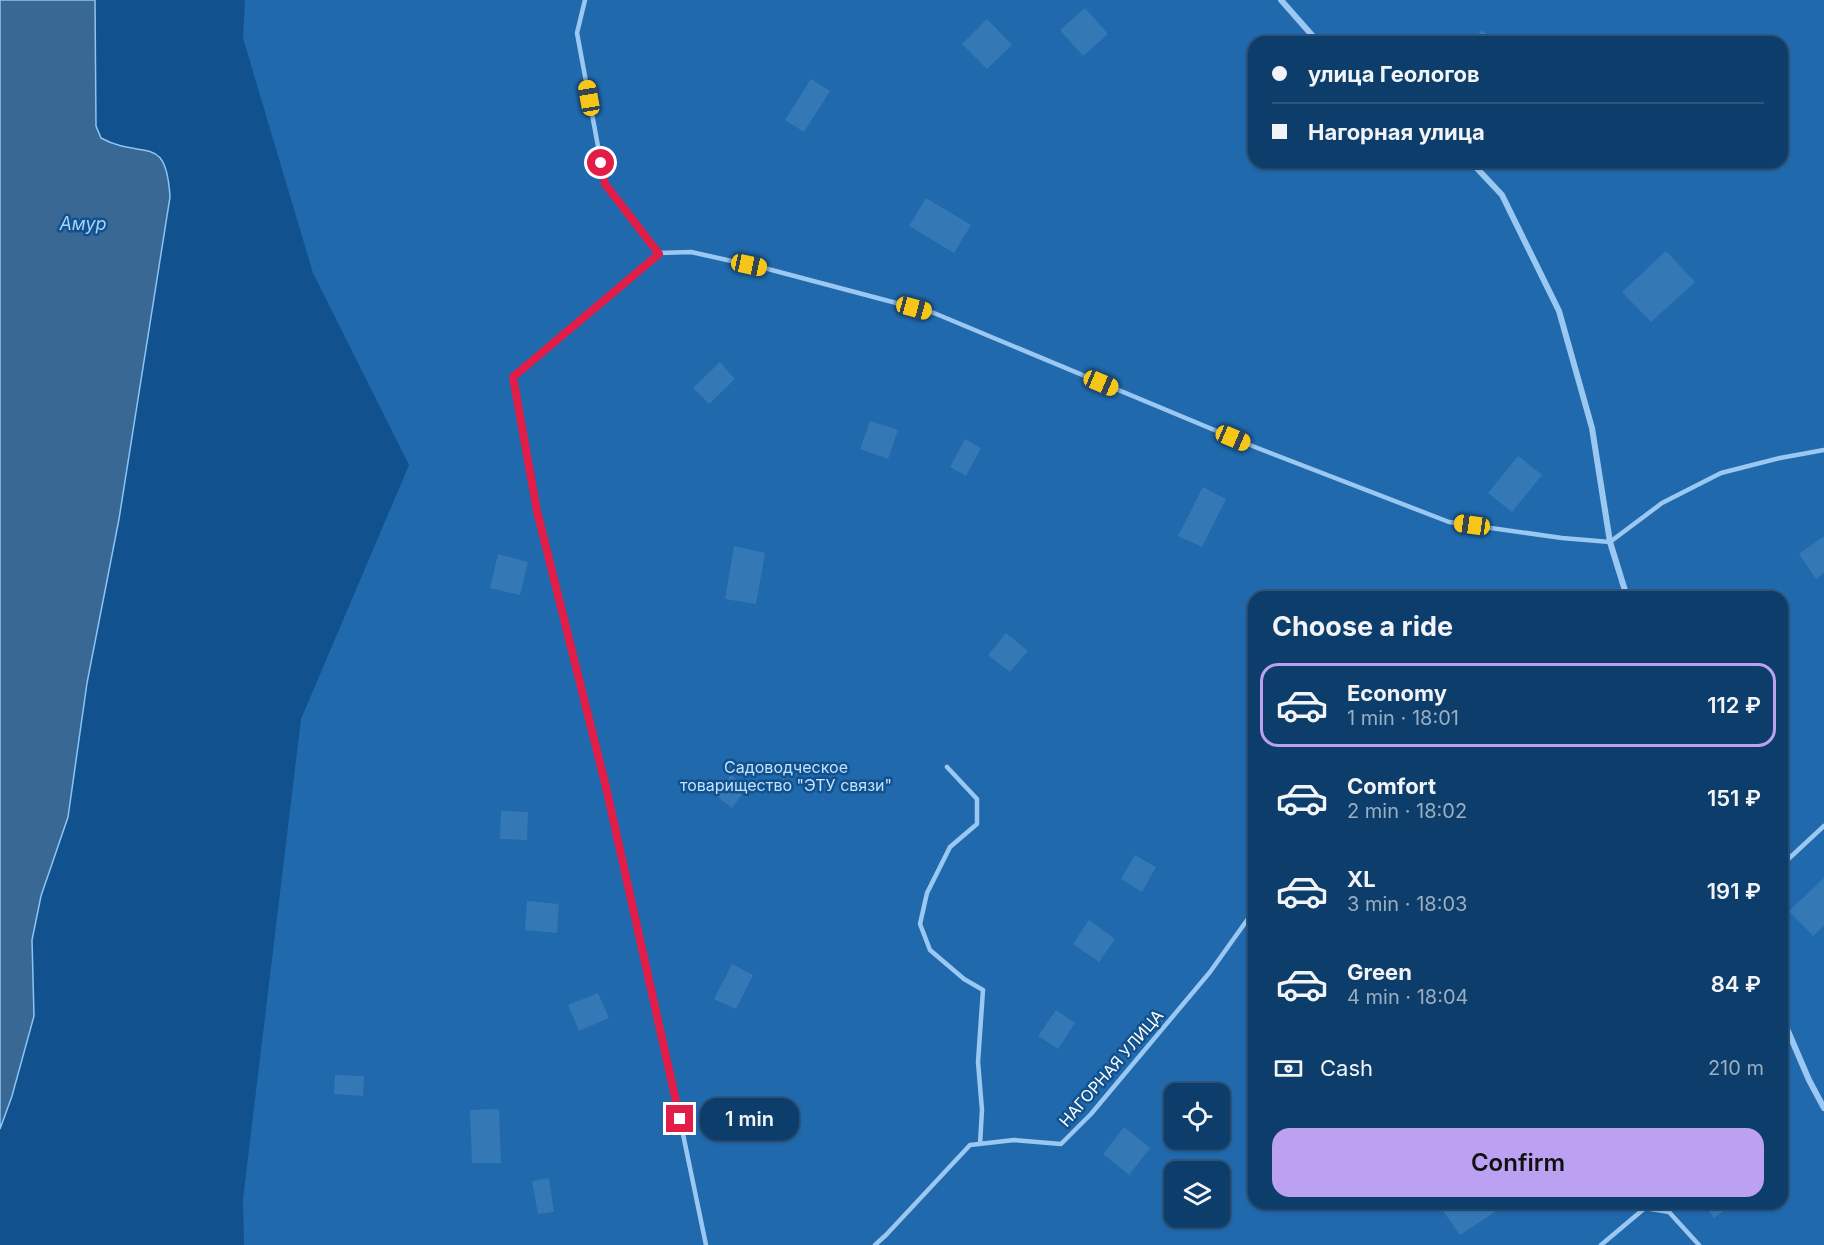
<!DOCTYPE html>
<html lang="en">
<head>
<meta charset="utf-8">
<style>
	:root { --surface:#0d3d6a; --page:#164470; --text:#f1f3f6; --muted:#9aaec1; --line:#2d567e; --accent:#bca0f2 }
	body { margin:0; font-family:Inter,sans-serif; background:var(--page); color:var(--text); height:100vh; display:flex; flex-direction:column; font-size:22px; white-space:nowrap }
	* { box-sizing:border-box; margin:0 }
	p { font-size:20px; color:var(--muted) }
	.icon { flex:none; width:33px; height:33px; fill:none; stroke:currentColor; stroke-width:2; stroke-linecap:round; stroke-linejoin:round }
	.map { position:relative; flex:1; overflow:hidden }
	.drawer { position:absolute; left:1248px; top:591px; width:540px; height:618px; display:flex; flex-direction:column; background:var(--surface); border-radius:18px; box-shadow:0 2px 4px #0004,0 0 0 2px var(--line) }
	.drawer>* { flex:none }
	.guide { position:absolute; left:1248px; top:36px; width:540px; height:132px; border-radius:18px; box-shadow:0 2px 4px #0004,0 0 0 2px var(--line); display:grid; align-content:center; height:132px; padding:0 24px; background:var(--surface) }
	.buttons { position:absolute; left:1164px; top:1083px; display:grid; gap:12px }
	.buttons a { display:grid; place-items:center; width:66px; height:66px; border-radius:12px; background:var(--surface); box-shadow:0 2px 4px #0004,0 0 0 2px var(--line); font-size:30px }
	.end { position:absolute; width:27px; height:27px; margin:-14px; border:8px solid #e11d48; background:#fff; box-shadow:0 0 0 3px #fff }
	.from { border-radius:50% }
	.bubble { position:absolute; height:42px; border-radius:18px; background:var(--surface); box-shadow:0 2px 4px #0004,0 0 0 2px var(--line); font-size:20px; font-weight:600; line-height:42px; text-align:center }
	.car { position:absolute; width:18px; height:36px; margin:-18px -9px; border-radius:8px; box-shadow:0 0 4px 2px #0007; background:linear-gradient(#f5c518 24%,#345 0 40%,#f5c518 0 76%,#345 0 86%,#f5c518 0) }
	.guide b { display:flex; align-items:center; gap:21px; height:57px; font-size:22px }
	.guide b+b { border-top:2px solid var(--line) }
	.guide i { width:15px; height:15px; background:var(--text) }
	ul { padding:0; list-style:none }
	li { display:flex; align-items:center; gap:18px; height:84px; margin:0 12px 9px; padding:0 12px; border:3px solid transparent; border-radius:18px }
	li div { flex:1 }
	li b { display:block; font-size:22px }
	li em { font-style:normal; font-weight:600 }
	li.on { border-color:var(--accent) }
	li>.icon { width:54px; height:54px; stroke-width:1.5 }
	h2 { padding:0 24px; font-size:27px; line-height:72px }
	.pay { display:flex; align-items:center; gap:15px; height:66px; padding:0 24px; font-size:22px }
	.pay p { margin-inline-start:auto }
	.cta { display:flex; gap:12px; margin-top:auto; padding:12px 24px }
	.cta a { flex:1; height:69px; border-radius:18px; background:var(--accent); color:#111; font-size:24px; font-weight:600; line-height:69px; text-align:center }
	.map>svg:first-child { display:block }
</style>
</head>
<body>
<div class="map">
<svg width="1824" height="1245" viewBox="0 0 1824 1245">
	<rect width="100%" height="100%" fill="#11518e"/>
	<!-- green -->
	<path fill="#2069ac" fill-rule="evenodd" d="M 245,0 L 1824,0 L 1824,1245 L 244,1245 L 243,1199 L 301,719 L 409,465 L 313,273 L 243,38 ZM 1254,42 L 1782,42 L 1782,162 L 1254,162 ZM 1254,597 L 1782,597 L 1782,1203 L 1254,1203 ZM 1174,1094 L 1220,1094 L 1220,1138 L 1174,1138 ZM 1174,1172 L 1220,1172 L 1220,1216 L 1174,1216 Z"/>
	<!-- water -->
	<path fill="#396895" stroke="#8cc4f5" stroke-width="1.5" d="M 0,0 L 95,0 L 96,126 L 101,138 C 143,161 166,131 170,197 L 119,519 L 87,683 L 68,817 L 41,896 L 32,940 L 34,1016 L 12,1096 L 0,1129 Z"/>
	<!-- building -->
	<path fill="#3578b6" d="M 1085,8 L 1108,34 L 1083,56 L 1060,30 Z
		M 987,19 L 1012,45 L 987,69 L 962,44 Z
		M 1482,30 L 1495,42 L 1471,42 Z
		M 811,79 L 830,91 L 804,132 L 785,120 Z
		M 926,198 L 971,225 L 954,253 L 909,226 Z
		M 1666,251 L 1695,282 L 1651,322 L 1622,292 Z
		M 720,362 L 735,379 L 709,404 L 693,388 Z
		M 870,421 L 898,430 L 888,459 L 860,449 Z
		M 965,439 L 981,448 L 966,476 L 950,467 Z
		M 1518,456 L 1542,475 L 1512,512 L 1488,493 Z
		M 1203,487 L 1226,499 L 1202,547 L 1178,536 Z
		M 1824,536 L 1824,573 L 1816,579 L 1799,554 Z
		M 734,546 L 765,553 L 756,604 L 725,599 Z
		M 498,554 L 528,562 L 520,595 L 490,588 Z
		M 1478,588 L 1499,597 L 1474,597 Z
		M 1006,633 L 1028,651 L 1010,672 L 988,655 Z
		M 731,775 L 747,787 L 732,808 L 715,795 Z
		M 501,811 L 528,812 L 527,840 L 500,839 Z
		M 1135,855 L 1156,867 L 1142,892 L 1121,879 Z
		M 1824,878 L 1824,926 L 1813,936 L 1789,911 Z
		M 527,901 L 559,904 L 557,933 L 525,930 Z
		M 1089,920 L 1115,939 L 1099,962 L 1073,944 Z
		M 732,964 L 753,975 L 736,1009 L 714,999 Z
		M 598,993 L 609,1018 L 579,1031 L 568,1005 Z
		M 1056,1010 L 1075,1023 L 1058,1049 L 1038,1036 Z
		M 335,1075 L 364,1076 L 363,1096 L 334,1094 Z
		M 499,1109 L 501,1163 L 472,1163 L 470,1110 Z
		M 1124,1127 L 1150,1148 L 1129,1175 L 1103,1154 Z
		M 549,1178 L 554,1212 L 538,1214 L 532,1181 Z
		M 1448,1203 L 1489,1203 L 1495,1212 L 1460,1235 L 1441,1208 Z
		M 1703,1203 L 1729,1203 L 1731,1205 L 1714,1218 Z"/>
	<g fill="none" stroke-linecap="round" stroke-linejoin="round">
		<!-- service -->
		<path stroke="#9bc8f2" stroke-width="4.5" d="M 585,0 L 577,33 L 605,184 L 659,253
			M 947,767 L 977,799 L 977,824 L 950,847 L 927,893 L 920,924 L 930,950 L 964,979 L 983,990 L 978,1062 L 982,1110 L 980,1144
			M 1782,865 L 1824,826
			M 706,1245 L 667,1057 L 606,787 L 538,511 L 513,377 L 659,253 L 691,252 L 768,269 L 934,313 L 1255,447 L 1449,522 L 1562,538 L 1610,542 L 1662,503 L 1721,473 L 1780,458 L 1824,450
			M 875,1245 L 886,1235 L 970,1145 L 1014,1140 L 1061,1144 L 1091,1114 L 1210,972 L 1250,916 L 1254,913
			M 1601,1245 L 1645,1208 L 1669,1212 L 1699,1245"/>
		<!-- minor -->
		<path stroke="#9bc8f2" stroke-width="6" d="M 1281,0 L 1318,42
			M 1471,162 L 1502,195 L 1559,311 L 1592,428 L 1610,542 L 1627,597
			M 1782,1017 L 1809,1080 L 1824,1108"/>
	</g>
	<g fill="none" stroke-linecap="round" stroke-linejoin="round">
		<!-- route -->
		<path stroke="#e11d48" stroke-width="8" d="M 601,163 L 605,184 L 659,254 L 513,377 L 537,511 L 606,787 L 680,1119"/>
	</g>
	<g text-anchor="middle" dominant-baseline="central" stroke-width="5" stroke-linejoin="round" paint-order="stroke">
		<!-- park labels -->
		<g font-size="16" fill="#c2e1fd" stroke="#11518e">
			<text x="786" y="767">Садоводческое<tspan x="786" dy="18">товарищество "ЭТУ связи"</tspan></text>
		</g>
		<!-- street labels -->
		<g font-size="16" fill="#fff" stroke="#11518e">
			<text transform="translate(1111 1068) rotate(-49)">НАГОРНАЯ УЛИЦА</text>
		</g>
		<!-- water labels -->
		<g font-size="18" font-style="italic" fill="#a6d2f9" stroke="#11518e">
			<text x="83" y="223">Амур</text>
		</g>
	</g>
</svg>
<div class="buttons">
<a><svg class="icon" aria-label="locate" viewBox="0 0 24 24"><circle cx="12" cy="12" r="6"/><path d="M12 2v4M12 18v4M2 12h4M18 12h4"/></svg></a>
<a><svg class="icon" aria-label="layers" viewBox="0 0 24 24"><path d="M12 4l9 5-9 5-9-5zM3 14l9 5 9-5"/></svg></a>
</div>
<i class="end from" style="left:601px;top:163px"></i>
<i class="end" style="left:680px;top:1119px"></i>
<div class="bubble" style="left:700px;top:1098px;width:99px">1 min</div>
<i class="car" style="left:589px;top:98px;rotate:350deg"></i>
<i class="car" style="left:749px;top:265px;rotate:102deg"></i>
<i class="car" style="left:914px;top:308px;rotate:105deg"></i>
<i class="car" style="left:1101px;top:383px;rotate:113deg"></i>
<i class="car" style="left:1233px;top:438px;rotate:113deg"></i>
<i class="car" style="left:1472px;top:525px;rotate:278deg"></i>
<div class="guide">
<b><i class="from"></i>улица Геологов</b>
<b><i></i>Нагорная улица</b>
</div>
<section class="drawer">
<h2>Choose a ride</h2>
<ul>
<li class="on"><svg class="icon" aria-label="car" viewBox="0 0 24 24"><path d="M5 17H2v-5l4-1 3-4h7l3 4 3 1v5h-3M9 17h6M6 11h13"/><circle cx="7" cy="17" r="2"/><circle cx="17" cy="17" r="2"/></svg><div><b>Economy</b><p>1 min · 18:01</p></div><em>112 ₽</em></li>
<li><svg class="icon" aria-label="car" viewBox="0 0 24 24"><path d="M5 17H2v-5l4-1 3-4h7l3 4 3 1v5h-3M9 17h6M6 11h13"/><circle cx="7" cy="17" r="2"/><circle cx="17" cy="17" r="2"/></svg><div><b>Comfort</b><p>2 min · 18:02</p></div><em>151 ₽</em></li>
<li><svg class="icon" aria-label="car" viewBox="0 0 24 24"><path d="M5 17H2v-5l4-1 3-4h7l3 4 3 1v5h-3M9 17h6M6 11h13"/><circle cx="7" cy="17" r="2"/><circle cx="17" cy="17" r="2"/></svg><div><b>XL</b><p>3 min · 18:03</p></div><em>191 ₽</em></li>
<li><svg class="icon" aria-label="car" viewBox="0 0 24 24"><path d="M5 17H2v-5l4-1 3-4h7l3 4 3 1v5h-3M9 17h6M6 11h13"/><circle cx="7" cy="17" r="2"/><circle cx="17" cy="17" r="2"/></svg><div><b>Green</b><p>4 min · 18:04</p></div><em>84 ₽</em></li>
</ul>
<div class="pay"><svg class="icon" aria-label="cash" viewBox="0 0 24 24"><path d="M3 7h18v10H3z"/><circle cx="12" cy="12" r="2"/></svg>Cash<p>210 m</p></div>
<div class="cta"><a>Confirm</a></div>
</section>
</div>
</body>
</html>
